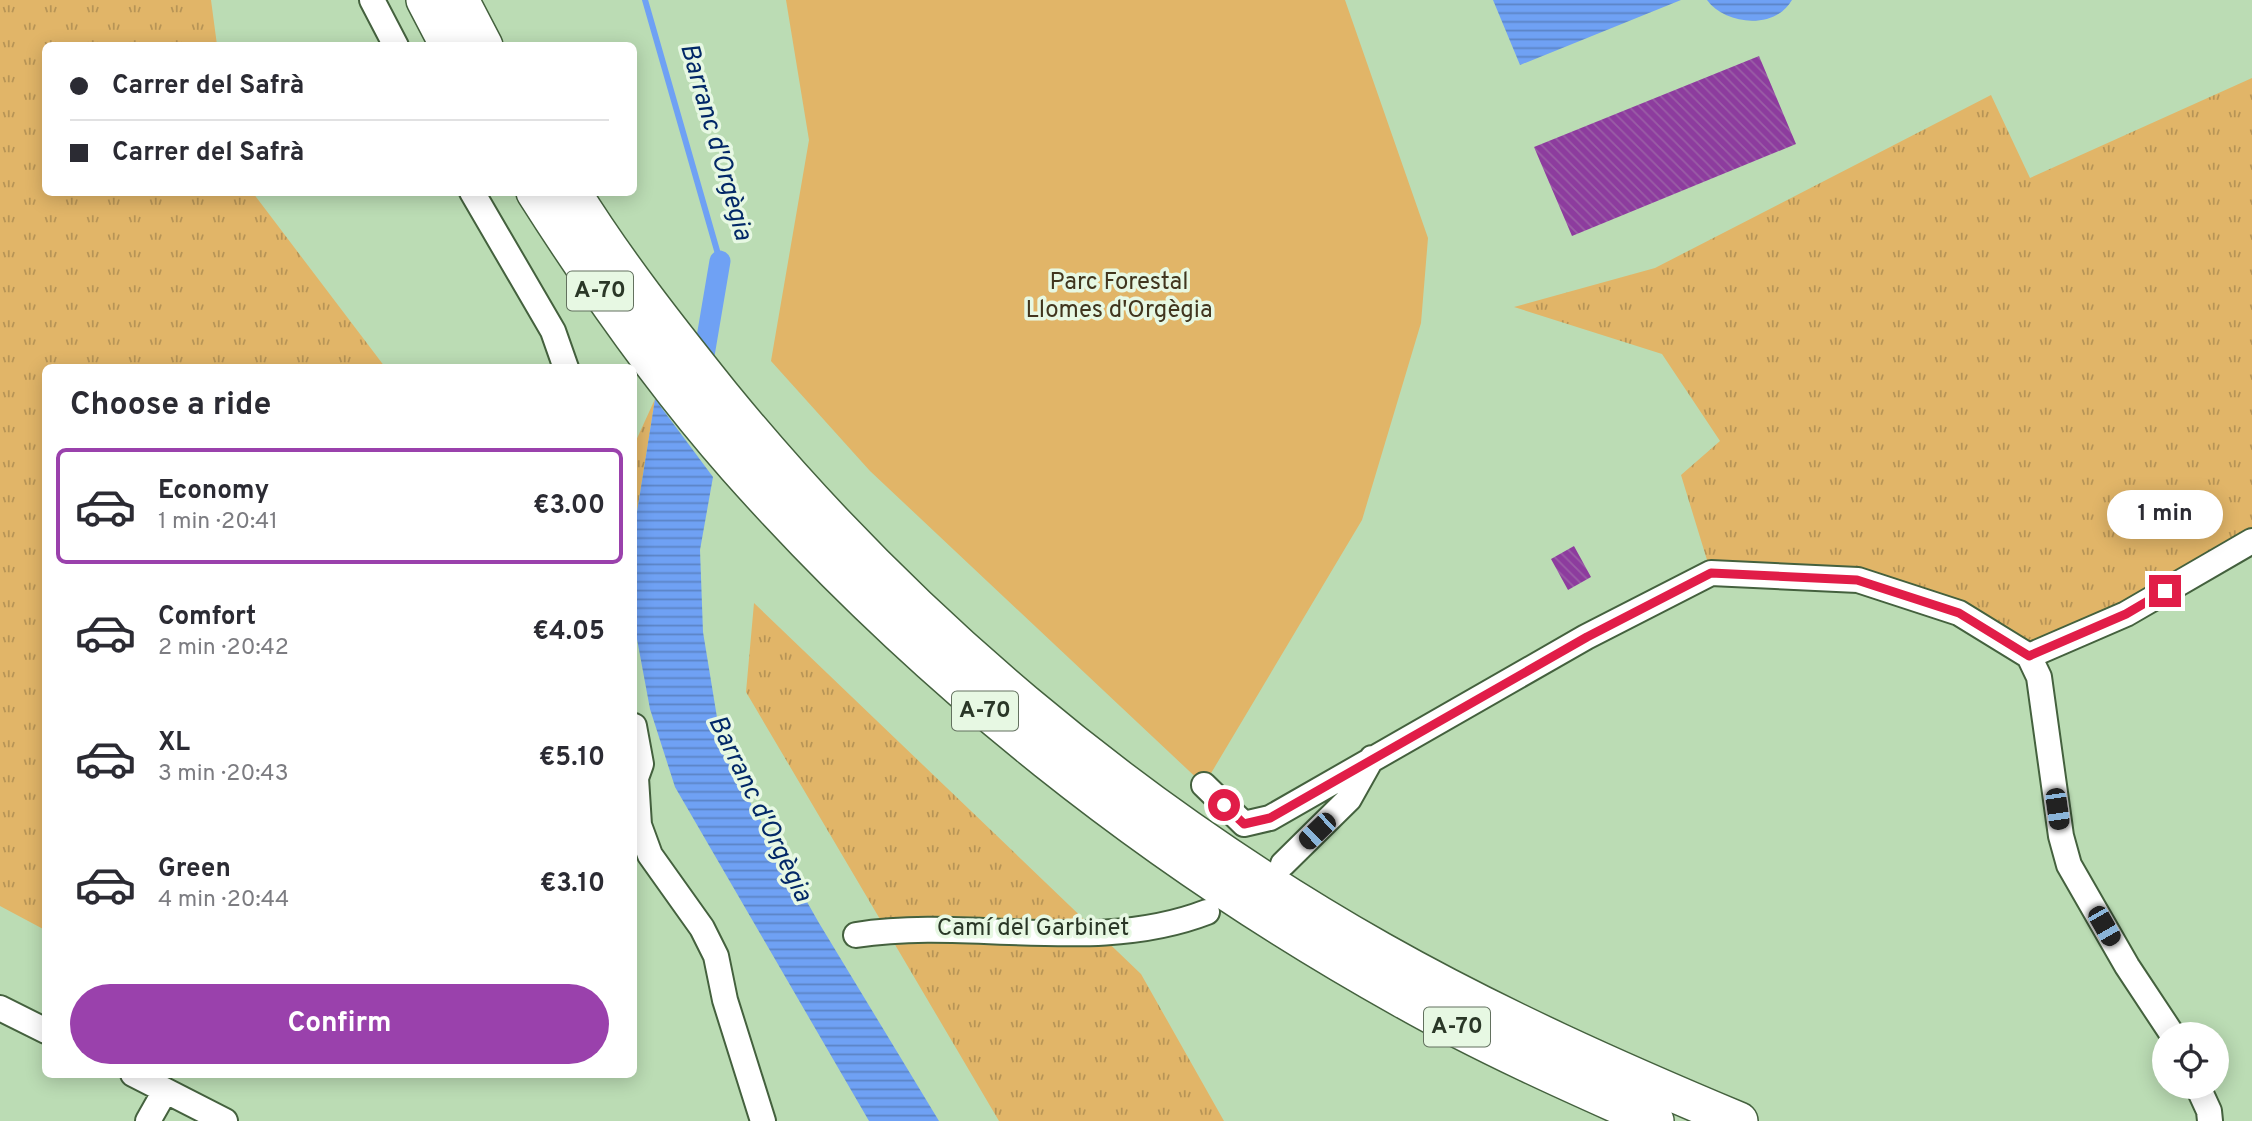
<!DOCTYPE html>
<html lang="en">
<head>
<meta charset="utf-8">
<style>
	:root { --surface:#fff; --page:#f7f7f7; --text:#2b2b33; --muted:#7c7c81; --line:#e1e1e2; --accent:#9a41ac }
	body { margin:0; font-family:Overpass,sans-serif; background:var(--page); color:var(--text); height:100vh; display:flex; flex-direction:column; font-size:26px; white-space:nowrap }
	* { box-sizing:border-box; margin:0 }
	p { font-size:23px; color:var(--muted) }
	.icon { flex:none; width:38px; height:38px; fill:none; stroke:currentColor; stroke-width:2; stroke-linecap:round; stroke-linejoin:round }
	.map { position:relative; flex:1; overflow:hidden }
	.drawer { position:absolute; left:42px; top:364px; width:595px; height:714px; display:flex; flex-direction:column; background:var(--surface); border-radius:10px; box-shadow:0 4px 18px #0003 }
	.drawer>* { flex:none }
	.guide { position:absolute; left:42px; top:42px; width:595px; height:154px; border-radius:10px; box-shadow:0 4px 18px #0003; display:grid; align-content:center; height:154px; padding:0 28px; background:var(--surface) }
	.fabs { position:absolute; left:2152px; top:1022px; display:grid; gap:14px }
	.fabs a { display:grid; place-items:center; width:77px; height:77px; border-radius:50%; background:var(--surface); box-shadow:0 4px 18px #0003; font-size:35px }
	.end { position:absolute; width:32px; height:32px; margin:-16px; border:9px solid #e11d48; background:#fff; box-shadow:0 0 0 4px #fff }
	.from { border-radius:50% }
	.bubble { position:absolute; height:49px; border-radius:24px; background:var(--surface); box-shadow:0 4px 18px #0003; font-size:23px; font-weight:700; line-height:49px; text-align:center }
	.car { position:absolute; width:21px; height:42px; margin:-21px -10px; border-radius:9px; box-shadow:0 0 5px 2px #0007; background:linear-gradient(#222 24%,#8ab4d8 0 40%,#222 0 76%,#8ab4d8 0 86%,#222 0) }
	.guide b { display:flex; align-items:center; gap:24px; height:66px; font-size:26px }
	.guide b+b { border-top:2px solid var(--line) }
	.guide i { width:18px; height:18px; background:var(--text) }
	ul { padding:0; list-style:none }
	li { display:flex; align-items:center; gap:21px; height:116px; margin:0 14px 10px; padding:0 14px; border:4px solid transparent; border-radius:10px }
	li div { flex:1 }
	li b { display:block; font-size:26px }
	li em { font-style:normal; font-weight:700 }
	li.current { border-color:var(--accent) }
	li>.icon { width:63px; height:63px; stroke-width:1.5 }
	h2 { padding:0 28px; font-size:32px; line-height:84px }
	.cta { display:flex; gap:14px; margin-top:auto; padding:14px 28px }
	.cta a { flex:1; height:80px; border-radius:42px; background:var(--accent); color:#fff; font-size:28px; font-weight:700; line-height:80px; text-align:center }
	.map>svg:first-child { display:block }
</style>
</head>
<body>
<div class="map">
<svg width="2252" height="1121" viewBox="0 0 2252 1121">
	<defs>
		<pattern id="grass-tufts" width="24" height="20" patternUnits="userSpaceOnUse" patternTransform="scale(1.75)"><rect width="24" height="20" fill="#e1b568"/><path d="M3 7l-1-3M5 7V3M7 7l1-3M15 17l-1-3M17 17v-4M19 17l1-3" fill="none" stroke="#b79456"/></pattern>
		<pattern id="water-rules" width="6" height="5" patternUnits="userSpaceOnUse" patternTransform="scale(1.75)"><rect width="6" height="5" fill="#6fa1f4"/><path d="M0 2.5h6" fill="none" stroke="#5b84c6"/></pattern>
		<pattern id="building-back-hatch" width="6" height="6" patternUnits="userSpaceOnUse" patternTransform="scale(1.75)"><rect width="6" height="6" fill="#8d3c9e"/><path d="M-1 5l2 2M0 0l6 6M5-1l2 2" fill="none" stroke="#9a5ea6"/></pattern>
	</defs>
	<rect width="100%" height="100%" fill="#bbdcb4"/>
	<!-- grass -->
	<path fill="url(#grass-tufts)" d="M 0,0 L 211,0 L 217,45 L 46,46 L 46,192 L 253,193 L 385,367 L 46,368 L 45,930 L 0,906 Z
		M 2252,78 L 2252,541 L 2029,656 L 1858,580 L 1711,573 L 1681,475 L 1720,441 L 1662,354 L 1514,307 L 1655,268 L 1991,95 L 2030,178 Z
		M 655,399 L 637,512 L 634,553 L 634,445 Z
		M 754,603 L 1141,974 L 1224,1121 L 999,1121 L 746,692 Z"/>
	<!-- park -->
	<path fill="#e1b568" d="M 786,0 L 1345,0 L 1428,238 L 1421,323 L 1362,520 L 1204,785 L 870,471 L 771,361 L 809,140 Z"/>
	<!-- water -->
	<path fill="url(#water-rules)" d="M 1493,0 L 1681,0 L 1520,65 Z
		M 1707,0 L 1792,0 C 1775,30 1725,25 1707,0 Z
		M 655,399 L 713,477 L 700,550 L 703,632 L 723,754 L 819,923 L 939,1121 L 869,1121 L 675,787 L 650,709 L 634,623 L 634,553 L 637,512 Z"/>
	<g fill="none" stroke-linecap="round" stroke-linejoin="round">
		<!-- stream -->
		<path stroke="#6fa1f4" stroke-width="6" d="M 645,0 L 720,261"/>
		<!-- canal -->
		<path stroke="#6fa1f4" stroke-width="21" d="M 701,373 L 720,261"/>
	</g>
	<!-- building -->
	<path fill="url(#building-back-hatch)" d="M 1759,56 L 1796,144 L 1572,236 L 1534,147 Z
		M 1574,546 L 1591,577 L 1568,590 L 1551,559 Z"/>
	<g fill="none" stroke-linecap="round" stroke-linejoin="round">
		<!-- minor casing -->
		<g stroke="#44613e" stroke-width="28">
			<path id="minor" d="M 372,0 L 396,46
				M 472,192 L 553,331 L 566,368
				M 2029,656 L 2039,677 L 2061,836 L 2069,865 L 2127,966 L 2172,1034
				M 2029,656 L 2126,614 L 2252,541
				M 634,726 L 641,764 L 636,778 L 639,825 L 650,855 L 702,928 L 716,956 L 725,1000 L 763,1121
				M 1204,785 L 1244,824 L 1270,818 L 1586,637 L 1711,573 L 1858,580 L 1959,613 L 2029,656
				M 1283,864 L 1349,799 L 1372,758
				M 856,935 C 971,917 1096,955 1207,912
				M 0,1008 L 46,1031
				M 133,1074 L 225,1121
				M 2198,1087 L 2209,1111 L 2210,1121
				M 148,1121 L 165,1091"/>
		</g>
		<!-- highway casing -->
		<g stroke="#44613e" stroke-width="40">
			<path id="highway" d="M 425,0 L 449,46
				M 460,0 L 484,46
				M 535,192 C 596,288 662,382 737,467 C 926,680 1152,859 1401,998 C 1482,1044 1569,1083 1655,1121
				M 572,192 C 616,263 669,330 721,395 C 904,619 1129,808 1381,951 C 1496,1016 1617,1070 1739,1121"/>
		</g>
		<!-- minor -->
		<use href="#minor" stroke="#fff" stroke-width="24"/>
		<!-- highway -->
		<use href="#highway" stroke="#fff" stroke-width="37"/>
	</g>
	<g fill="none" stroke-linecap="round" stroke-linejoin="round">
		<!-- route -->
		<path stroke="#e11d48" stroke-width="9" d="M 1224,805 L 1244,824 L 1270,818 L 1587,637 L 1711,573 L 1857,580 L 1959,613 L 2029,656 L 2126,614 L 2165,591"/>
	</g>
	<g text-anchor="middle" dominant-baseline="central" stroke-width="7" stroke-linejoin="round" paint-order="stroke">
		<!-- shield labels -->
		<g fill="#e7f8e3" stroke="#63715f" stroke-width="2">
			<rect x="567" y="271.5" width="66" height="39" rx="5"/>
			<rect x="952" y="691.5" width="66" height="39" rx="5"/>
			<rect x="1424" y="1007.5" width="66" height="39" rx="5"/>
		</g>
		<g font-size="23" font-weight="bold" fill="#2a3727">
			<text x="600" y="291">A-70</text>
			<text x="985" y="711">A-70</text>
			<text x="1457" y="1027">A-70</text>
		</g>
		<!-- park labels -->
		<g font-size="24" fill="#41351e" stroke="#e7f8e3">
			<text x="1119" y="283">Parc Forestal<tspan x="1119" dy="28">Llomes d'Orgègia</tspan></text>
		</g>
		<!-- street labels -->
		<g font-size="24" fill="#2a3727" stroke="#e7f8e3">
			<text x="1033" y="929">Camí del Garbinet</text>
		</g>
		<!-- water labels -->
		<g font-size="26" font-style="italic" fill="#022867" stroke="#e7f8e3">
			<text transform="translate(715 142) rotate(74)">Barranc d'Orgègia</text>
			<text transform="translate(759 809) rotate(64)">Barranc d'Orgègia</text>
		</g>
	</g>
</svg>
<div class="fabs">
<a><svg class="icon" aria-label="locate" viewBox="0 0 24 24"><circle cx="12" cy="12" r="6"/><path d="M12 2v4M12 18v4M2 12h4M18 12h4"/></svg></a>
</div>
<i class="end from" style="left:1224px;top:805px"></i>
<i class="end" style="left:2165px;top:591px"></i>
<div class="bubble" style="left:2107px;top:490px;width:116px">1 min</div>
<i class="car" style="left:2057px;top:809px;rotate:172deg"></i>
<i class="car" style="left:1317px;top:831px;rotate:226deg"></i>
<i class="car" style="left:2104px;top:926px;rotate:150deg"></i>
<div class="guide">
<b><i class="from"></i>Carrer del Safrà</b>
<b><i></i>Carrer del Safrà</b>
</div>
<section class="drawer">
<h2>Choose a ride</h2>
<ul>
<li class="current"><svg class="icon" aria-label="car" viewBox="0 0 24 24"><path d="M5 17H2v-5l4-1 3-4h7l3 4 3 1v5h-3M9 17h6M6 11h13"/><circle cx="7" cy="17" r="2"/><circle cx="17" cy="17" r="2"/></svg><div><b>Economy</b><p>1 min · 20:41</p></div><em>€3.00</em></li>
<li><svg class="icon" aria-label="car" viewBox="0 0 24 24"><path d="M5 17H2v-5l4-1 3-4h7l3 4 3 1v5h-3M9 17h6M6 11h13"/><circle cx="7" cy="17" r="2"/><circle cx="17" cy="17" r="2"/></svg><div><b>Comfort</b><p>2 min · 20:42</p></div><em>€4.05</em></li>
<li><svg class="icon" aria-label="car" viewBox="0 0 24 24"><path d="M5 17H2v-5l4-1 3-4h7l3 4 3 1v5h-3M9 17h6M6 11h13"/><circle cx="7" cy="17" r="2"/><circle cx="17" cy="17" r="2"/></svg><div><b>XL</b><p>3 min · 20:43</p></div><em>€5.10</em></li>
<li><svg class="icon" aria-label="car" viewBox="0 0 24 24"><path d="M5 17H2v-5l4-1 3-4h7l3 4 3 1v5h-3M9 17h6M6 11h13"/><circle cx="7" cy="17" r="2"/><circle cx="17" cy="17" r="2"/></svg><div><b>Green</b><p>4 min · 20:44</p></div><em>€3.10</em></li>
</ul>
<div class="cta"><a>Confirm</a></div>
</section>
</div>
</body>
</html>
